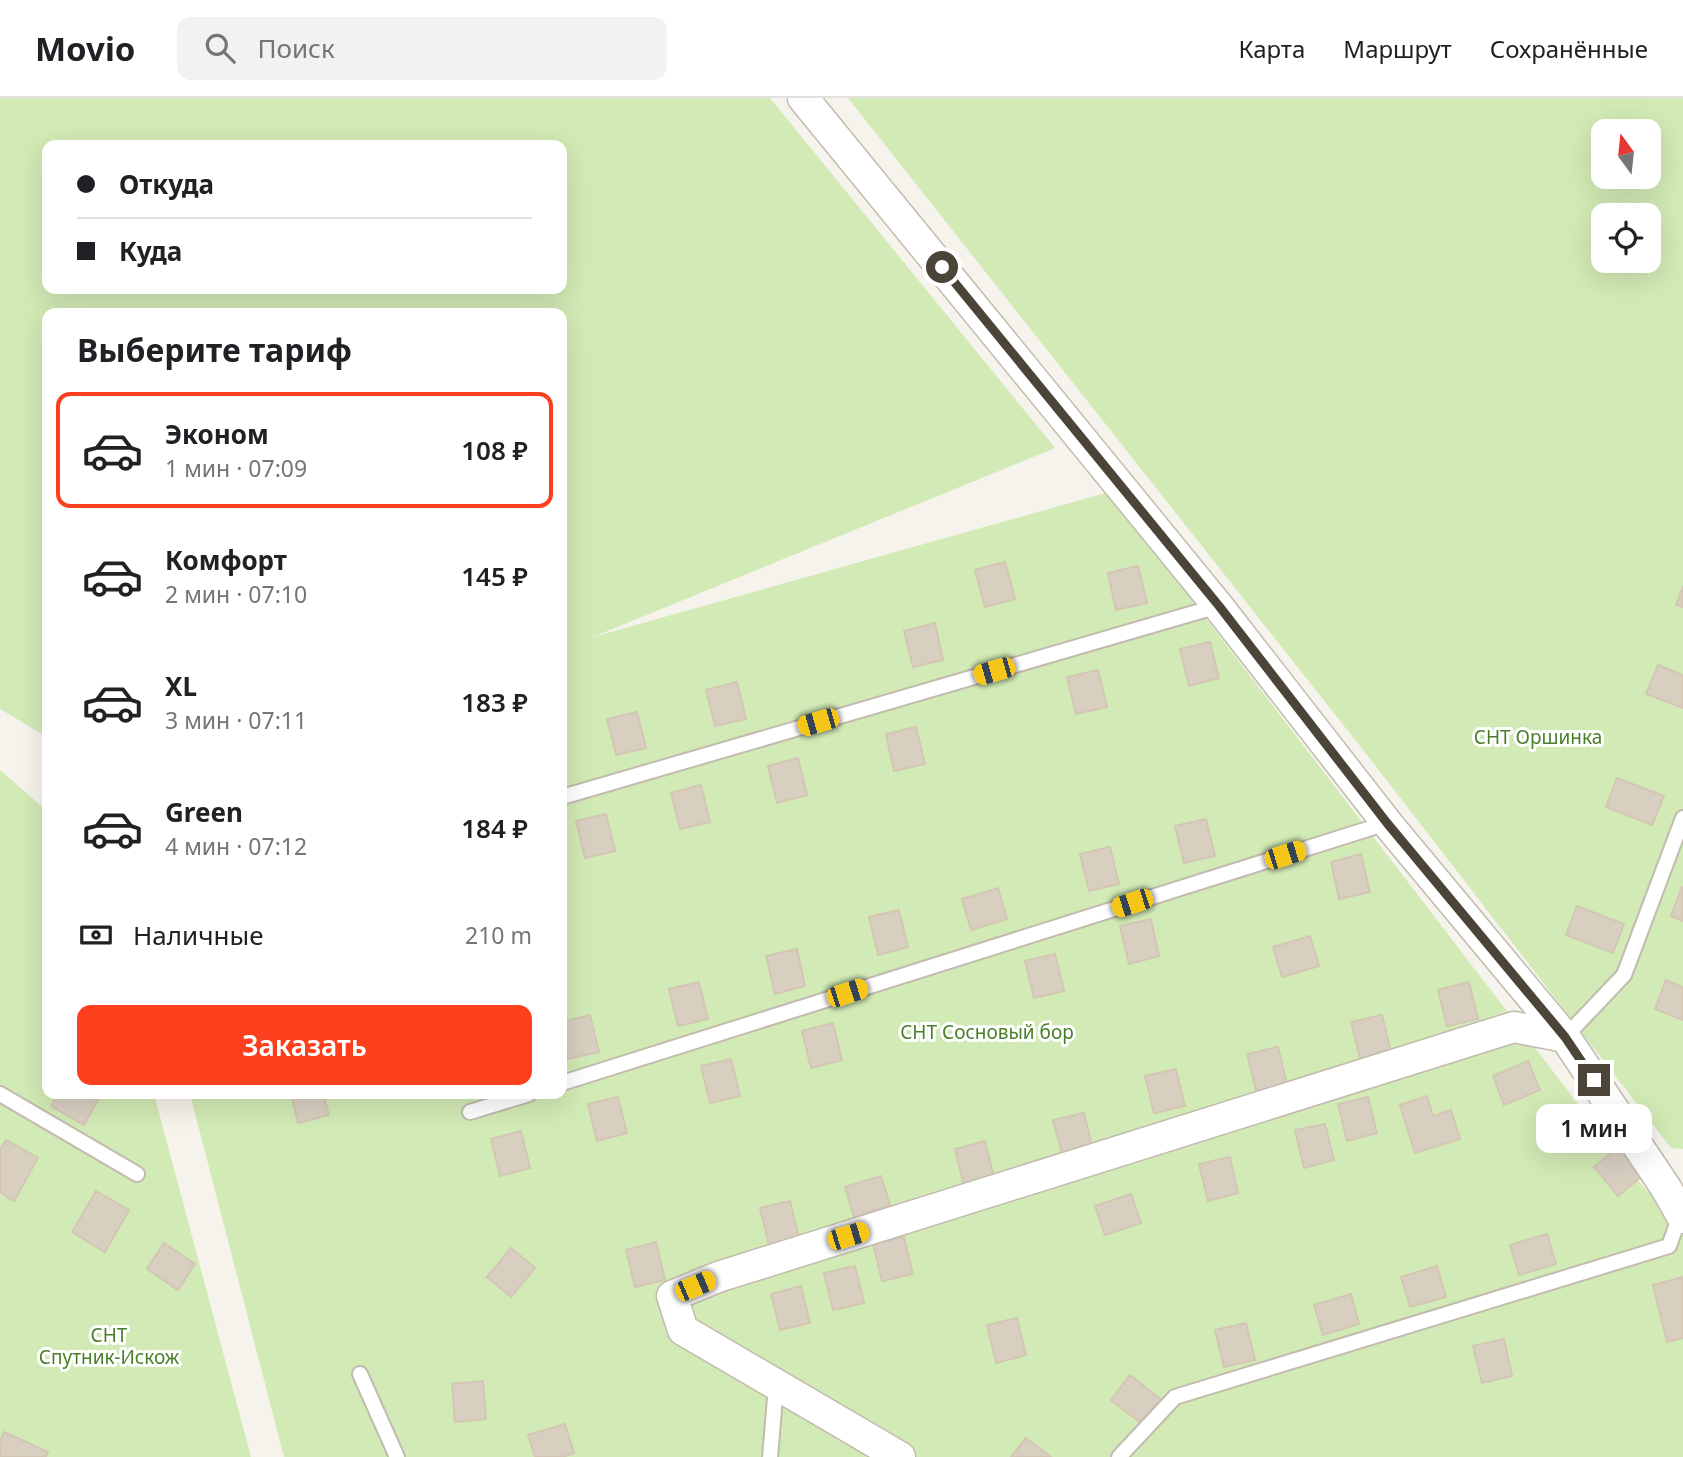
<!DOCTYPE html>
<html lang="ru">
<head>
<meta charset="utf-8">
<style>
	:root { --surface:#fff; --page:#f2f2f2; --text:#202124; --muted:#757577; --line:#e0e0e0; --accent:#fc3f1d }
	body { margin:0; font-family:"Noto Sans",sans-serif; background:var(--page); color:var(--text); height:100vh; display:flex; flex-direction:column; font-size:26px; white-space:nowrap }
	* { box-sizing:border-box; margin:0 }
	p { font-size:23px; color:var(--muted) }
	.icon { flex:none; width:38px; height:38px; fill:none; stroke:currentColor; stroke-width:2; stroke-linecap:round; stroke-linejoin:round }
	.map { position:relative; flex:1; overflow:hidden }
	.drawer { position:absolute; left:42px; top:210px; width:525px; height:791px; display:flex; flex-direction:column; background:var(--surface); border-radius:14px; box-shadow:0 7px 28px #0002 }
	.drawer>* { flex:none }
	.banner { position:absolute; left:42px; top:42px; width:525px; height:154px; border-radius:14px; box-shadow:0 7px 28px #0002; display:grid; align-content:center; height:154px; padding:0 35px; background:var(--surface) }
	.needle { width:46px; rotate:345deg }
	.tools { position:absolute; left:1591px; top:21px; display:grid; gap:14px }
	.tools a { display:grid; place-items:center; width:70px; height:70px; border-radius:14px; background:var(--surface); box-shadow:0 7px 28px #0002; font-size:35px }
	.end { position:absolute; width:32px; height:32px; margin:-16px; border:9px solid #4b4439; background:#fff; box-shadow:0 0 0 4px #fff }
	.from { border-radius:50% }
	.bubble { position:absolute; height:49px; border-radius:14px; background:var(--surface); box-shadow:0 7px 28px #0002; font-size:23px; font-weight:600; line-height:49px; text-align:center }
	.car { position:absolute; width:21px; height:42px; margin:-21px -10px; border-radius:9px; box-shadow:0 0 5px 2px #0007; background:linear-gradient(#f5c518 24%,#345 0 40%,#f5c518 0 76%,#345 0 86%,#f5c518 0) }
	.banner b { display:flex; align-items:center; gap:24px; height:66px; font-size:26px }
	.banner b+b { border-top:2px solid var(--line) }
	.banner i { width:18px; height:18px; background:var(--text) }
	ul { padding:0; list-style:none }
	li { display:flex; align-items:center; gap:21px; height:116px; margin:0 14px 10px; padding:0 21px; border:4px solid transparent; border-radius:14px }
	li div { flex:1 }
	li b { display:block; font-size:26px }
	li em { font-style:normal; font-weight:600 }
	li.on { border-color:var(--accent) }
	li>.icon { width:63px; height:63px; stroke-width:1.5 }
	h2 { padding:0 35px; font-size:32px; line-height:84px }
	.pay { display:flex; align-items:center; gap:18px; height:77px; padding:0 35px; font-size:26px }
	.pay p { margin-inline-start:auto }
	.button { display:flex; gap:14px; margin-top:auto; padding:14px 35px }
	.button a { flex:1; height:80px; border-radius:14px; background:var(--accent); color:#fff; font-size:28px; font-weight:600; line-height:80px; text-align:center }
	header { display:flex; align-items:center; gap:42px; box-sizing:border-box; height:98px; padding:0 35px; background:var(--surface); border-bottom:2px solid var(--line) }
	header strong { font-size:33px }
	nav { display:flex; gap:38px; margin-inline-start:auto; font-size:24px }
	.search { width:490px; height:63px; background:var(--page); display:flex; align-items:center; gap:18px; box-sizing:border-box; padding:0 24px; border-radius:14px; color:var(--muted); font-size:26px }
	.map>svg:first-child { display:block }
</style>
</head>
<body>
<header>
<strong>Movio</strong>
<div class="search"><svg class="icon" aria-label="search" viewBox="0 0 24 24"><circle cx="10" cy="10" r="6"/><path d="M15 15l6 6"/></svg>Поиск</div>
<nav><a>Карта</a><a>Маршрут</a><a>Сохранённые</a></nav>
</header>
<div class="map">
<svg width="1683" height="1359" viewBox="0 0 1683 1359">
	<rect width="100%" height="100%" fill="#f6f3ec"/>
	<!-- green -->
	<path fill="#d2eab5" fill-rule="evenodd" d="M 0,0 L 770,0 L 1055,350 L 593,539 L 1109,394 L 1631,1075 L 1683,1132 L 1683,1359 L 284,1359 L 190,996 L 562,996 L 562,215 L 47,215 L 47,639 L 0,611 ZM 47,47 L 562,47 L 562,191 L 47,191 Z
		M 848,0 L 1683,0 L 1683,1051 L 1671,1050 L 1371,662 ZM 1603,33 L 1648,33 L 1648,79 L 1603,79 ZM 1603,117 L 1648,117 L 1648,163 L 1603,163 Z
		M 0,672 L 47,713 L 47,996 L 154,996 L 251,1359 L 0,1359 Z"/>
	<!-- building -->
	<path fill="#d8cfc1" stroke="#d3c7b4" stroke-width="2" d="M 1005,464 L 1015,501 L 985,509 L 975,472 Z
		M 1138,468 L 1147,505 L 1116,512 L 1108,475 Z
		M 1683,488 L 1683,509 L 1676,507 Z
		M 935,525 L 943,562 L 913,569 L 904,533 Z
		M 1210,544 L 1219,580 L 1189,588 L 1180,551 Z
		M 1658,567 L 1683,577 L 1683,610 L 1646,596 Z
		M 1098,572 L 1107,609 L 1076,616 L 1067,579 Z
		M 737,584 L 746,621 L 715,628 L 706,592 Z
		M 637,614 L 646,650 L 616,657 L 607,621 Z
		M 916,629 L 925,666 L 894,673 L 886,636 Z
		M 798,660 L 807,697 L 777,705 L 768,668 Z
		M 1617,680 L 1664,698 L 1652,727 L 1606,709 Z
		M 701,687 L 710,724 L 680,731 L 671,695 Z
		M 606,716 L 615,753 L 585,760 L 576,723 Z
		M 1206,721 L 1215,758 L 1184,765 L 1175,728 Z
		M 1110,749 L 1119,786 L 1089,793 L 1080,756 Z
		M 1361,756 L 1370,794 L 1339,801 L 1331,764 Z
		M 1682,789 L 1683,790 L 1683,823 L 1671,818 Z
		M 998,790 L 1007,821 L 971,832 L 962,801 Z
		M 1577,808 L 1624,826 L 1613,855 L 1566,837 Z
		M 899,812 L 908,849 L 878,857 L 869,819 Z
		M 1151,821 L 1159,858 L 1129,866 L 1120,828 Z
		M 1310,838 L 1319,868 L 1282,879 L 1273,849 Z
		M 797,851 L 805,888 L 775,896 L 766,858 Z
		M 1055,856 L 1064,893 L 1034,900 L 1025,863 Z
		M 1666,882 L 1683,889 L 1683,922 L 1655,911 Z
		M 699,884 L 708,921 L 678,928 L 669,891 Z
		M 1469,884 L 1478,921 L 1447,928 L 1438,892 Z
		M 590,917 L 599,954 L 568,961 L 562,935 L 562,924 Z
		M 1382,917 L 1391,954 L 1360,961 L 1351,924 Z
		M 833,925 L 842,962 L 811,970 L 802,933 Z
		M 1278,949 L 1287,986 L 1256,993 L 1247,956 Z
		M 731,961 L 740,998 L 710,1005 L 701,968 Z
		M 1528,963 L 1540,992 L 1504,1007 L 1493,978 Z
		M 1176,971 L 1185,1008 L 1154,1015 L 1145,978 Z
		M 58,996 L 101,996 L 84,1027 L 51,1008 Z
		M 291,996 L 323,996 L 329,1017 L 298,1025 Z
		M 1427,998 L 1433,1018 L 1451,1012 L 1460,1041 L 1415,1055 L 1400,1007 Z
		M 618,999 L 627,1035 L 597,1043 L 588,1006 Z
		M 1368,999 L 1377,1035 L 1347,1043 L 1338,1006 Z
		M 1084,1015 L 1093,1052 L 1063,1059 L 1053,1022 Z
		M 1325,1026 L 1334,1062 L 1304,1070 L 1295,1032 Z
		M 521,1033 L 530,1070 L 500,1078 L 491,1041 Z
		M 6,1042 L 38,1060 L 14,1103 L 0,1094 L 0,1052 Z
		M 985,1043 L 994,1080 L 964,1088 L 955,1051 Z
		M 1618,1049 L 1642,1078 L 1618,1098 L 1594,1069 Z
		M 1230,1059 L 1238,1095 L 1208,1103 L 1199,1066 Z
		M 881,1078 L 890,1107 L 854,1119 L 845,1089 Z
		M 96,1093 L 129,1112 L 105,1154 L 72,1134 Z
		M 1131,1096 L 1141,1125 L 1105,1137 L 1095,1108 Z
		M 790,1103 L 799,1140 L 769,1147 L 760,1110 Z
		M 1547,1136 L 1556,1166 L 1519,1177 L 1510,1147 Z
		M 904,1139 L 913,1176 L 882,1183 L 873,1146 Z
		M 656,1144 L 665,1182 L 635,1189 L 626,1152 Z
		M 164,1145 L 195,1166 L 178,1192 L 147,1171 Z
		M 511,1150 L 535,1170 L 511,1199 L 487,1179 Z
		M 855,1168 L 864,1205 L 833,1212 L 824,1175 Z
		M 1437,1168 L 1446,1199 L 1410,1209 L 1401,1179 Z
		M 1683,1179 L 1683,1240 L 1667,1244 L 1653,1187 Z
		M 801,1188 L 810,1225 L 780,1232 L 771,1196 Z
		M 1351,1196 L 1359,1226 L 1323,1237 L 1314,1207 Z
		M 1017,1220 L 1026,1257 L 996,1265 L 987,1227 Z
		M 1246,1225 L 1255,1262 L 1224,1269 L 1215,1232 Z
		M 1504,1241 L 1512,1278 L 1482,1285 L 1473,1248 Z
		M 1130,1277 L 1160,1301 L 1141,1325 L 1111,1302 Z
		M 483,1283 L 486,1321 L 455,1324 L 452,1286 Z
		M 565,1326 L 574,1355 L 563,1359 L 535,1359 L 528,1337 Z
		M 4,1334 L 48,1354 L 46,1359 L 0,1359 L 0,1343 Z
		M 1026,1340 L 1051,1359 L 1011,1359 Z"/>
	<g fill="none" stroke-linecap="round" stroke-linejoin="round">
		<!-- service casing -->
		<g stroke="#c2bbae" stroke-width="18">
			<path id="service" d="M 562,699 L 1218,508
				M 1565,939 L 1624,877 L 1683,720
				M 562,985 L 1387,725
				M 0,996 L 137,1076
				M 470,1014 L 529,996
				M 360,1276 L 397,1359
				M 770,1359 L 776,1288
				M 1119,1359 L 1175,1299 L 1669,1148 L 1680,1117"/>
		</g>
		<!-- minor casing -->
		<g stroke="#c2bbae" stroke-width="33">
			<path id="minor" d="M 803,0 L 1218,508 L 1387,725 L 1565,939 L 1666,1090 L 1683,1120
				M 900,1359 L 683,1232 L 672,1198 L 718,1179 L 1514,929 L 1565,939"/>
		</g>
		<!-- service -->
		<use href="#service" stroke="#fff" stroke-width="14"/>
		<!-- minor -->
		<use href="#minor" stroke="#fff" stroke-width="30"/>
	</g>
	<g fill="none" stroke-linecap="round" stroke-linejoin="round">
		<!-- route -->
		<path stroke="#4b4439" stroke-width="9" d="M 942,169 L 1219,508 L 1387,725 L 1565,939 L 1594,982"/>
	</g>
	<g text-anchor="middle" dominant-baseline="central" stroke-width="6" stroke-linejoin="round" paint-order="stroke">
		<!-- park labels -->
		<g font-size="19" fill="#4a7f2a" stroke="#fff">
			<text x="1538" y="639">СНТ Оршинка</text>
			<text x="987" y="934">СНТ Сосновый бор</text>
			<text x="109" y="1237">СНТ<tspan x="109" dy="22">Спутник-Искож</tspan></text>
		</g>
	</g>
</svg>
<div class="tools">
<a><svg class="needle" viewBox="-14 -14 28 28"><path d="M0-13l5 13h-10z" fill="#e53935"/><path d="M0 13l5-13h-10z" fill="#757577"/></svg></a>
<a><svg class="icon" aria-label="locate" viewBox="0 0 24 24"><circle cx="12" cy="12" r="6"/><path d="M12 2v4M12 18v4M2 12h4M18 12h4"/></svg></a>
</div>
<i class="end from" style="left:942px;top:169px"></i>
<i class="end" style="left:1594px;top:982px"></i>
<div class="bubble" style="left:1536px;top:1006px;width:116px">1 мин</div>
<i class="car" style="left:994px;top:573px;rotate:254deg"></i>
<i class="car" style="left:818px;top:624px;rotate:254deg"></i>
<i class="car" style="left:1285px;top:757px;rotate:72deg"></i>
<i class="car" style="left:1132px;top:805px;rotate:252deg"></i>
<i class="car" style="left:847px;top:895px;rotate:72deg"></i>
<i class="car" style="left:848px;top:1138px;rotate:73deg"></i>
<i class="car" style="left:695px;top:1188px;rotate:67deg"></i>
<div class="banner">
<b><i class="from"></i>Откуда</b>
<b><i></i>Куда</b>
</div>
<section class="drawer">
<h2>Выберите тариф</h2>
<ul>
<li class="on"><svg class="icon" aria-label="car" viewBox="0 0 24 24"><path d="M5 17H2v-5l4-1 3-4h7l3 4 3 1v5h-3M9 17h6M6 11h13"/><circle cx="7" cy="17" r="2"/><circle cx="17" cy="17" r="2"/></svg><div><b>Эконом</b><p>1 мин · 07:09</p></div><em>108 ₽</em></li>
<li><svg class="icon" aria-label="car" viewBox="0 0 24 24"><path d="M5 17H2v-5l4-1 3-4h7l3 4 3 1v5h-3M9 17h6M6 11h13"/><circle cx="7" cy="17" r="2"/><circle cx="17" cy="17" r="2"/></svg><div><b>Комфорт</b><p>2 мин · 07:10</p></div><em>145 ₽</em></li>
<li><svg class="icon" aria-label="car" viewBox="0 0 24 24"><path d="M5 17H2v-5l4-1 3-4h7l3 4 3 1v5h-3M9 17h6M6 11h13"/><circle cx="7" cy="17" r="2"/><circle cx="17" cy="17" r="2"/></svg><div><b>XL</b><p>3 мин · 07:11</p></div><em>183 ₽</em></li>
<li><svg class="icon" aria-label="car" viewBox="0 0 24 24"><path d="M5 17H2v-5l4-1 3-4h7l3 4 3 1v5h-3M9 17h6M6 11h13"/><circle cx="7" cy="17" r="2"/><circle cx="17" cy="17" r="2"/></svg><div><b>Green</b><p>4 мин · 07:12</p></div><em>184 ₽</em></li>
</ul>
<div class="pay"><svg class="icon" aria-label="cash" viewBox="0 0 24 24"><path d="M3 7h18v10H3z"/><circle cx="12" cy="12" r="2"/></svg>Наличные<p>210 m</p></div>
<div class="button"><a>Заказать</a></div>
</section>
</div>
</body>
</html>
